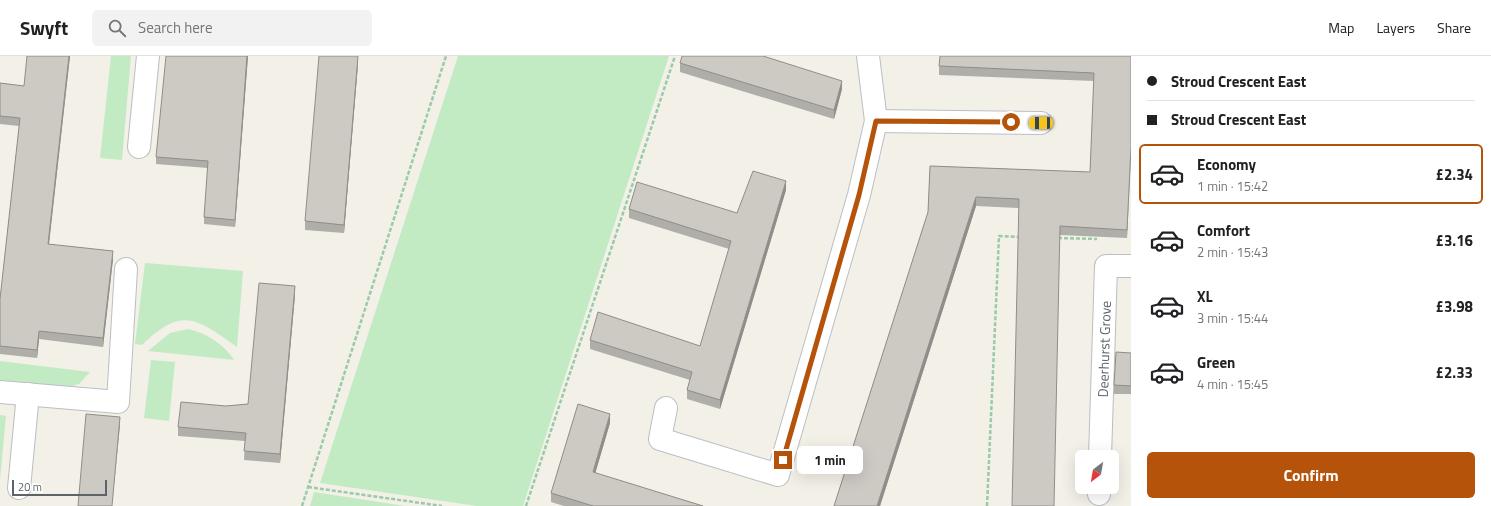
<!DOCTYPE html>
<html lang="en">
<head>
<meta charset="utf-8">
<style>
	:root { --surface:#fff; --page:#f2f2f2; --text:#202124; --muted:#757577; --line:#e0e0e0; --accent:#b45309 }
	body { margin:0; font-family:"Titillium Web",sans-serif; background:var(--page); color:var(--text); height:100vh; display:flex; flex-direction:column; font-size:15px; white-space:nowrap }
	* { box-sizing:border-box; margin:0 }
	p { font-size:13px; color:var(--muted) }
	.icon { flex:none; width:22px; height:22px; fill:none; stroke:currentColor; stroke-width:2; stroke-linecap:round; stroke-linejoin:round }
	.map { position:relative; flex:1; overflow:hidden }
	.drawer { display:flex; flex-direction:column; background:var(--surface); width:360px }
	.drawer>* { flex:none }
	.guide { display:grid; align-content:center; height:88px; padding:0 16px; background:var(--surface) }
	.needle { width:26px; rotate:211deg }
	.tools { position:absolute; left:1075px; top:394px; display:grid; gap:8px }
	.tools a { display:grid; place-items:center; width:44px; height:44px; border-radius:6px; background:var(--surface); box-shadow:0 4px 16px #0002; font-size:20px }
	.scale { position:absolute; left:12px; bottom:10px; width:95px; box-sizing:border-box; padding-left:4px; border:2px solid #5e6269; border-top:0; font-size:11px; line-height:14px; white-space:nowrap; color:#5e6269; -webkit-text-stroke:3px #fff; paint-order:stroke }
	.end { position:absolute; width:18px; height:18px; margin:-9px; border:5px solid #b45309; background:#fff; box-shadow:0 0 0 2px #fff }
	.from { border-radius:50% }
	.bubble { position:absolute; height:28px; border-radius:6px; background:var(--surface); box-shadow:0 4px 16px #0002; font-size:13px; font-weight:700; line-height:28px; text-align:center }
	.car { position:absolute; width:12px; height:24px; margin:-12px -6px; border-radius:5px; box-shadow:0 0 3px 1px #0007; background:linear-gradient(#f5c518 24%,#345 0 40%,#f5c518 0 76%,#345 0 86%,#f5c518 0) }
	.guide b { display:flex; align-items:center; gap:14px; height:38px; font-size:15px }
	.guide b+b { border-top:1px solid var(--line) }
	.guide i { width:10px; height:10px; background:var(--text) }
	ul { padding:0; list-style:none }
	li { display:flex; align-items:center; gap:12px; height:60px; margin:0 8px 6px; padding:0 8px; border:2px solid transparent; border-radius:6px }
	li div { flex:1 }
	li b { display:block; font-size:15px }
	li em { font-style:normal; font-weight:700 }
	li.active { border-color:var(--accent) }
	li>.icon { width:36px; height:36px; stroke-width:1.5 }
	.button { display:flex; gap:8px; margin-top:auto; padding:8px 16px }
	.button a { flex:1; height:46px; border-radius:6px; background:var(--accent); color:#fff; font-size:16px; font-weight:700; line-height:46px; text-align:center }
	header { display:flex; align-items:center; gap:24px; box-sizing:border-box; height:56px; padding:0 20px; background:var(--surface); border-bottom:1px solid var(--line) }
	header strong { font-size:19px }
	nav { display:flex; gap:22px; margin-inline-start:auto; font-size:14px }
	.search { width:280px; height:36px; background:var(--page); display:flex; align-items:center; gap:10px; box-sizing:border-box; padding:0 14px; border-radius:6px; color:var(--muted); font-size:15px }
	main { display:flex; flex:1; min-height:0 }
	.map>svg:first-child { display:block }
</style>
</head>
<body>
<header>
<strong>Swyft</strong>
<div class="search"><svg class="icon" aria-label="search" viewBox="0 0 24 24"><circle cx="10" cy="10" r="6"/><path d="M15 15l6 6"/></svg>Search here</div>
<nav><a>Map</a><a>Layers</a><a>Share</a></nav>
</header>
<main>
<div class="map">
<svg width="1131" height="450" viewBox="0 0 1131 450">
	<rect width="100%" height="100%" fill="#f2f0e7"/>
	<!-- green -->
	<path fill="#c2ebc4" d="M 111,0 L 131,0 L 122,104 L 100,102 Z
		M 458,0 L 669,0 L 523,450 L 477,450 L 320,427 Z
		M 145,207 L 243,215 L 237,291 C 196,262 182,250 142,289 L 135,288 Z
		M 188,273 C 206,277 224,288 234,304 L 148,295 L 170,277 Z
		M 151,304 L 175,306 L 169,365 L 144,362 Z
		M 0,305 L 90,316 L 79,328 L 69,331 L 0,324 Z
		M 0,359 L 6,360 L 0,424 Z
		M 314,436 L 405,450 L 310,450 Z"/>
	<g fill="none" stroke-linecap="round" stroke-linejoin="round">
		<!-- minor casing -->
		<g stroke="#bbbec3" stroke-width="24">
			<g id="minor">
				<path d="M 876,65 L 1041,67"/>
				<path d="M 139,91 L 148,0"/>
				<path d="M 0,336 L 118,346 L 126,213"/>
				<path d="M 666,352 L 660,383 L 778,419 L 859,139 L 876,65 L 868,0"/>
				<path id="s1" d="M 1100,401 L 1106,210 L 1131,210"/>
				<path d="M 19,432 L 28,338"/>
				<path d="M 1099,438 L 1099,431"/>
			</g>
		</g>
		<!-- path -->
		<path stroke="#99caa9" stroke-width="2.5" stroke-dasharray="4 2" stroke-linecap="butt" d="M 1058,182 L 1097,183
			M 308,431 L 442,450
			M 302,450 L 446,0
			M 526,450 L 675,0
			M 987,450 L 999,180 L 1021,181"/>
		<!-- minor -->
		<use href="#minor" stroke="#fff" stroke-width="22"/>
	</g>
	<!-- wall -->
	<path fill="#b0aea9" d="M 70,0 L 49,188 L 113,203 L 103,291 L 39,283 L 37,302 L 0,298 L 0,243 L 19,70 L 0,68 L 0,27 L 24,30 Z
		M 248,0 L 235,171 L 204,168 L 204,161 L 208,112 L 156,108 L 156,101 Z
		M 1131,0 L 1127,182 L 1060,179 L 1019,152 L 976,150 L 880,450 L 834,450 L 928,156 L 930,110 L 1090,116 L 1094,25 L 939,19 L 939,10 Z
		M 680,7 L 842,33 L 834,63 L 680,16 Z
		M 358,8 L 344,177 L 305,174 L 305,165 Z
		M 786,134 L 720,353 L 687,343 L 687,334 L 690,324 L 590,293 L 590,284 L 700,290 L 729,193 L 629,162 L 629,153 L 737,157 Z
		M 295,239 L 280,407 L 244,404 L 245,385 L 178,380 L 178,371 L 226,350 L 248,348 Z
		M 1131,297 L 1131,338 L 1114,338 L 1114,329 Z
		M 610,367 L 595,417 L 703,450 L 564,450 L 551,446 L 551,437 Z"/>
	<!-- shaded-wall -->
	<path fill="#908d89" d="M 69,0 L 70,0 L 48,196 L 48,188 Z
		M 247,0 L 248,0 L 235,171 L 235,164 Z
		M 358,0 L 358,8 L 344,177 L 344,169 Z
		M 842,25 L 842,33 L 834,63 L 834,54 Z
		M 1131,91 L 1131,99 L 1127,182 L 1127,174 Z
		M 786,125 L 786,134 L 720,353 L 720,344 Z
		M 976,141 L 976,150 L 880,450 L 877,450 Z
		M 113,195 L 113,203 L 103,291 L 103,282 Z
		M 295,230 L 295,239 L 280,407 L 280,398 Z
		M 39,275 L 39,283 L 37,302 L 37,294 Z
		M 610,358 L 610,367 L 593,425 L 593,416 Z
		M 120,361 L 120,369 L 112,450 Z"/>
	<!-- building -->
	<path fill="#cdcac4" stroke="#908d89" d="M 27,0 L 69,0 L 48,188 L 113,195 L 103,282 L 39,275 L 37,294 L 0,290 L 0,243 L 20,62 L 0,60 L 0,27 L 24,30 Z
		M 166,0 L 247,0 L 235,164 L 204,161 L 208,105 L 156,101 Z
		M 319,0 L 358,0 L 344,169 L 305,165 Z
		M 682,0 L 763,0 L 842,25 L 834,54 L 680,7 Z
		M 940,0 L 1131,0 L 1131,91 L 1127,174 L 1060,170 L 1054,450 L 1012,450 L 1019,143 L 976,141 L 877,450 L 834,450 L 928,156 L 930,110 L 1090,116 L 1094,17 L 939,10 Z
		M 753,115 L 786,125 L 720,344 L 687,334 L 692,316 L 590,284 L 598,256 L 700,290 L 731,185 L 629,153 L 637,126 L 737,157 Z
		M 259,227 L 295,230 L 280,398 L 244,395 L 246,377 L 178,371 L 181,346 L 226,350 L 248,348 Z
		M 1116,296 L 1131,297 L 1131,330 L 1114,329 Z
		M 578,348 L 610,358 L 593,416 L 703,450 L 593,450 L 551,437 Z
		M 86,358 L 120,361 L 112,450 L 78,450 Z"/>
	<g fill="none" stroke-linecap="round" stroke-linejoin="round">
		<!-- route -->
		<path stroke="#b45309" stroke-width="5" d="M 783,404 L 859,139 L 876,65 L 1011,66"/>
	</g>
	<g text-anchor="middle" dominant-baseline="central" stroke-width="4" stroke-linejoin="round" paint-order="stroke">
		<!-- street labels -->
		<g font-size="14" fill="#5e6269" stroke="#fff">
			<text stroke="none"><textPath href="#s1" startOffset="108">Deerhurst Grove</textPath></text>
		</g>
	</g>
</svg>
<div class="tools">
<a><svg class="needle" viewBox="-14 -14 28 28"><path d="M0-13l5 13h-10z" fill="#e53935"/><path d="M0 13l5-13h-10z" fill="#757577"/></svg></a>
</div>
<div class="scale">20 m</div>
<i class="end from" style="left:1011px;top:66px"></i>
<i class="end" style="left:783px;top:404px"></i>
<div class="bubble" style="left:797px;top:390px;width:66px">1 min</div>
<i class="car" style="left:1041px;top:67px;rotate:270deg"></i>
</div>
<section class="drawer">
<div class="guide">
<b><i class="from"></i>Stroud Crescent East</b>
<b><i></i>Stroud Crescent East</b>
</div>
<ul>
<li class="active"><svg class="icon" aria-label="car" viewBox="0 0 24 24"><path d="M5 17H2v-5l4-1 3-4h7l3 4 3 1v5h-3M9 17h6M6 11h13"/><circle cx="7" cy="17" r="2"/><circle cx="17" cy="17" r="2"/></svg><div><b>Economy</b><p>1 min · 15:42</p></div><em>£2.34</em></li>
<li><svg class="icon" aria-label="car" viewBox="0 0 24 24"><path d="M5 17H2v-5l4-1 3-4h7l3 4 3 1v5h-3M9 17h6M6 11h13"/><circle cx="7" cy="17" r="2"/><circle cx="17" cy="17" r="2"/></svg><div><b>Comfort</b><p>2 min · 15:43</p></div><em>£3.16</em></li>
<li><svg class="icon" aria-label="car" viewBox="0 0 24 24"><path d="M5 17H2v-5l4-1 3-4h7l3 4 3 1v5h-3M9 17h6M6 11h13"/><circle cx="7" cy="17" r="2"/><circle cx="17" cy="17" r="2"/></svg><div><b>XL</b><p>3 min · 15:44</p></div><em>£3.98</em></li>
<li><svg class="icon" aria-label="car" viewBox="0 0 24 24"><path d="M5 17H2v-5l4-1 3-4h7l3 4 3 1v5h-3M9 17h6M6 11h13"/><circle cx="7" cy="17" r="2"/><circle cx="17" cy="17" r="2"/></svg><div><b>Green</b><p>4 min · 15:45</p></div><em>£2.33</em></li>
</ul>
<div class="button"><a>Confirm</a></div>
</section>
</main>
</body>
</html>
